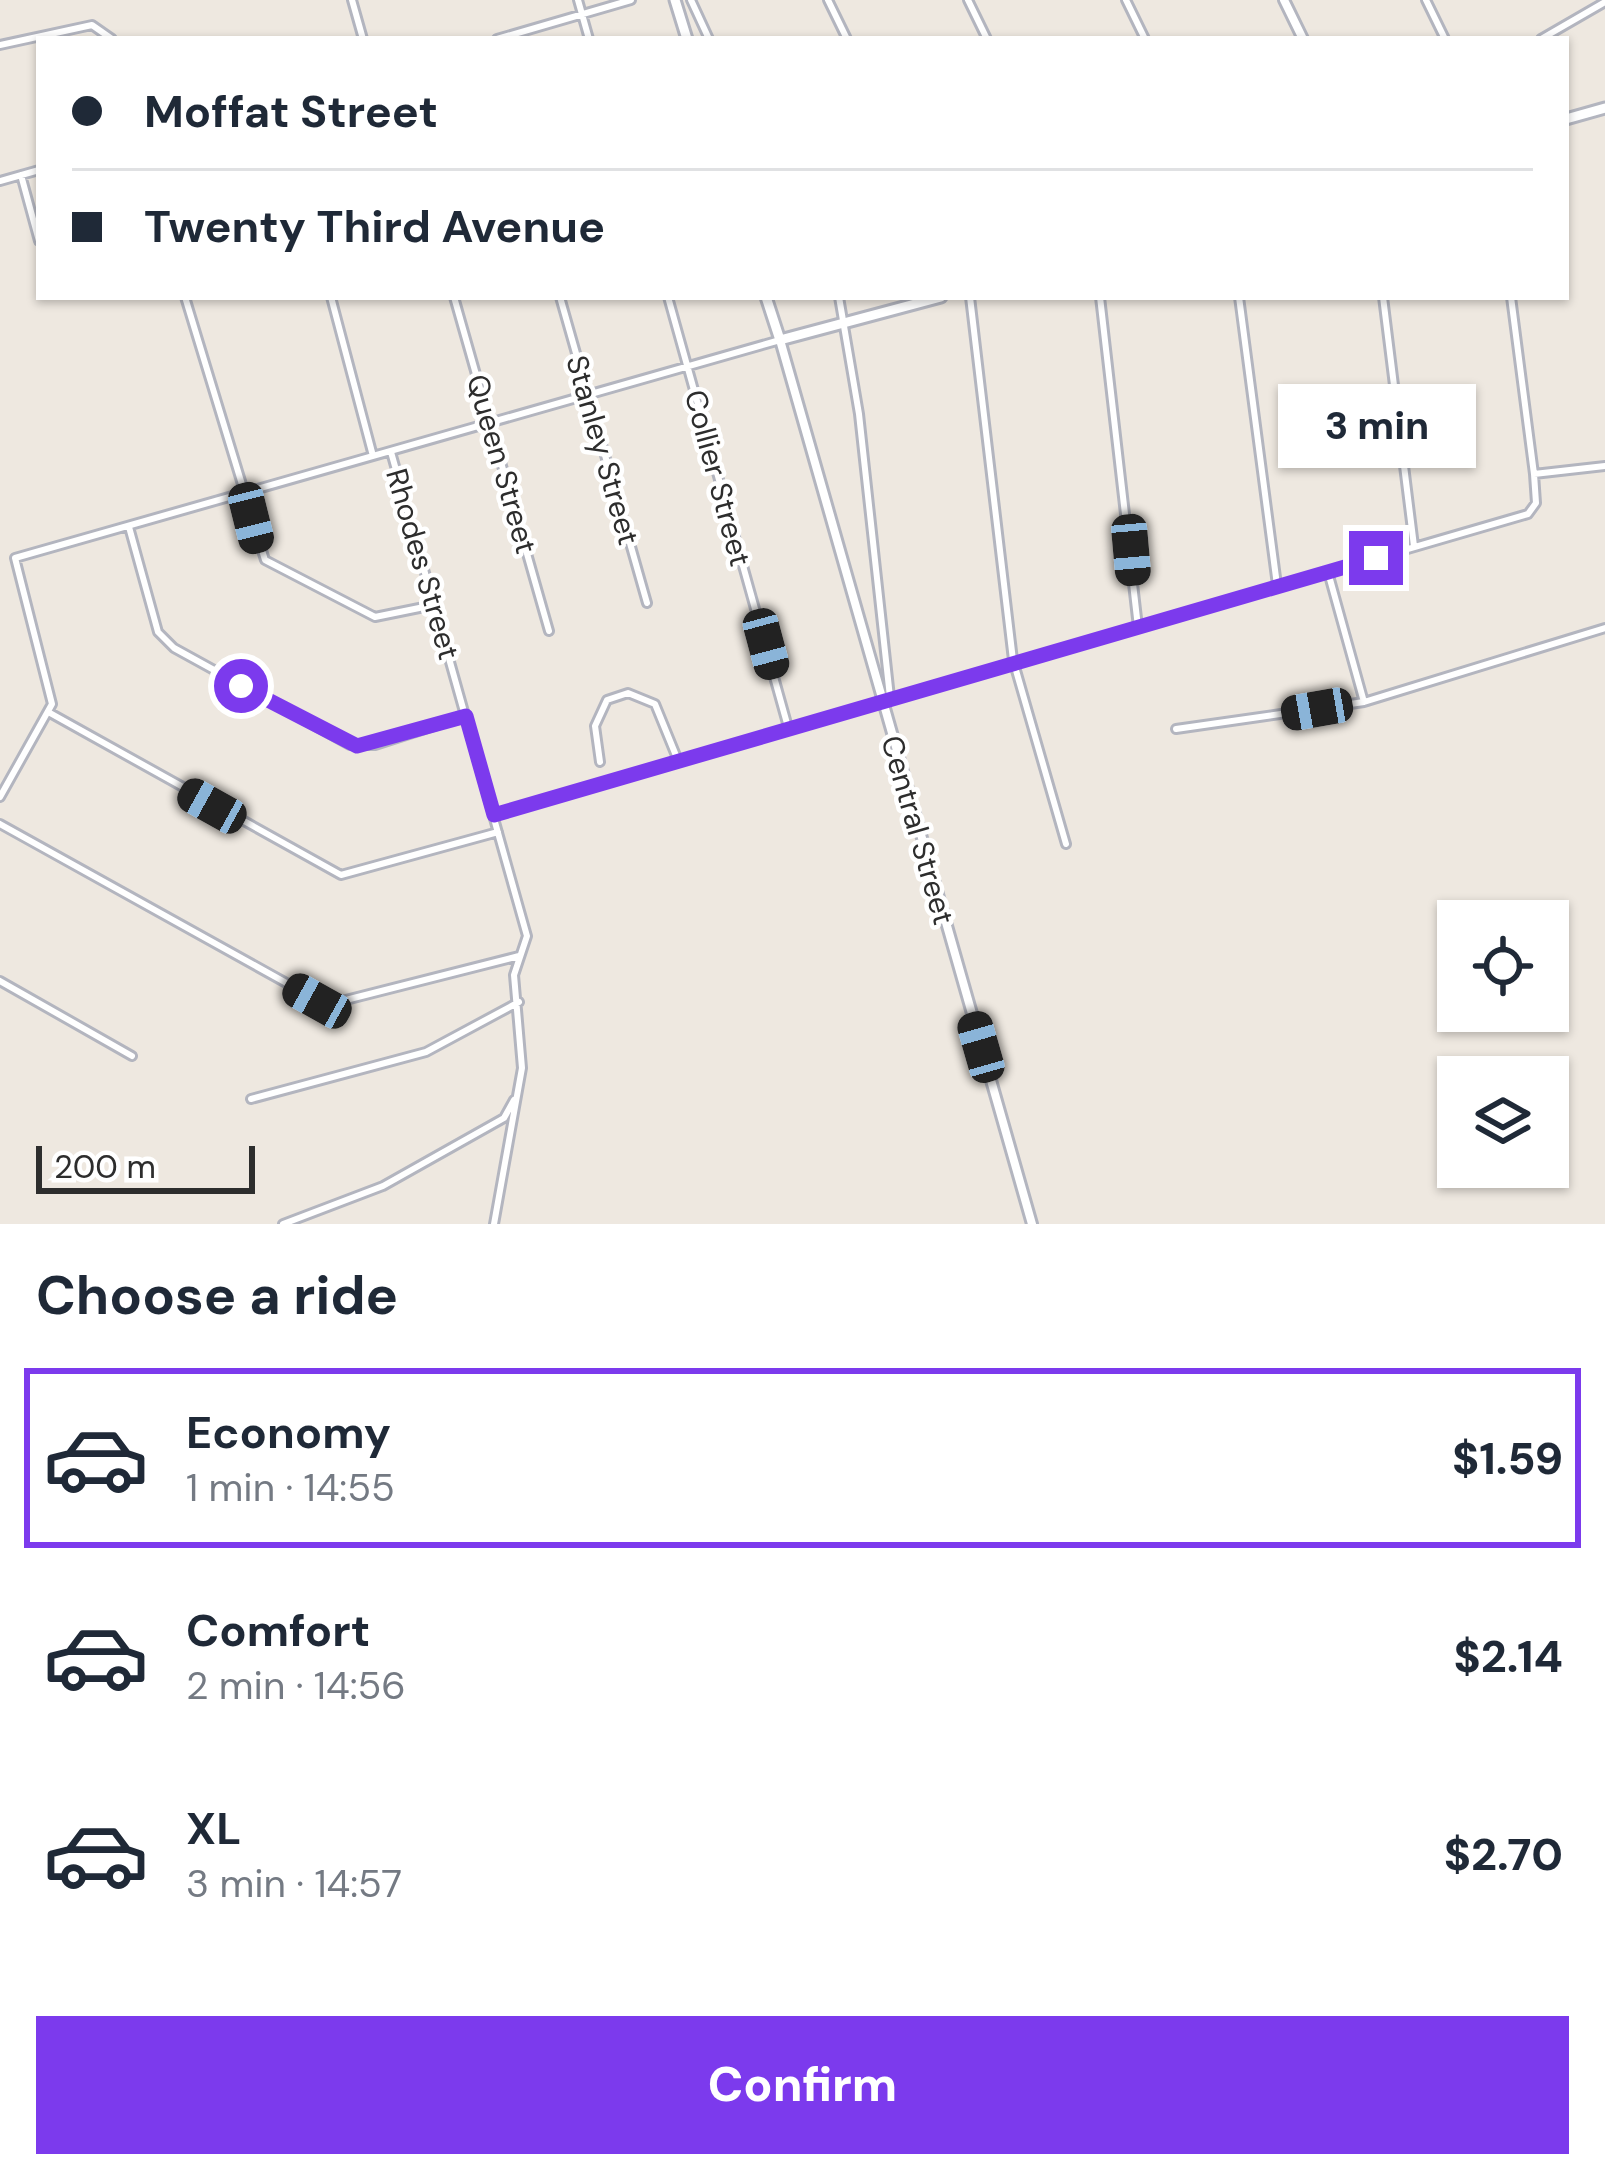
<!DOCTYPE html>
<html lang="en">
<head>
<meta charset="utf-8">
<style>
	:root { --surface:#fff; --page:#f6f6f7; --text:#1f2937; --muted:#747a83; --line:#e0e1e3; --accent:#7c3aed }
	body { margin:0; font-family:"DM Sans",sans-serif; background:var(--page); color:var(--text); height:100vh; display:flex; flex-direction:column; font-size:45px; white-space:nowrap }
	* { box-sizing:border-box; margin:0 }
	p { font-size:39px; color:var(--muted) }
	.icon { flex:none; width:66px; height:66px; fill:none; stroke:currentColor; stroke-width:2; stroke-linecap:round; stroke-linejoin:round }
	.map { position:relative; height:1224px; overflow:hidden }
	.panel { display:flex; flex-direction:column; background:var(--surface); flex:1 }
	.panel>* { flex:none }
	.top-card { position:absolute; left:36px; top:36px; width:1533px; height:264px; border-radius:0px; box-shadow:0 3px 9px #0004; display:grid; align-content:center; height:264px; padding:0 36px; background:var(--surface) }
	.fabs { position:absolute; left:1437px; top:900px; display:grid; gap:24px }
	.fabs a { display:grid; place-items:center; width:132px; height:132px; border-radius:0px; background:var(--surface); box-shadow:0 3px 9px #0004; font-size:60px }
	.scale { position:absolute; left:36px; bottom:30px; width:219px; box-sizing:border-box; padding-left:12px; border:6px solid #2d2d2d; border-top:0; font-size:33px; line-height:42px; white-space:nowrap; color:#2d2d2d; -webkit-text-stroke:9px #fff; paint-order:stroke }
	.end { position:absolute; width:54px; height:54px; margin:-27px; border:15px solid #7c3aed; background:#fff; box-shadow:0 0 0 6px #fff }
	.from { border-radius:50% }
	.bubble { position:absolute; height:84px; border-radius:0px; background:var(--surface); box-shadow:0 3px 9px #0004; font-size:39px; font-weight:800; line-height:84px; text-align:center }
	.car { position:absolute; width:36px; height:72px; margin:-36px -18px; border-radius:15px; box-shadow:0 0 9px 3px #0007; background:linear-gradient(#222 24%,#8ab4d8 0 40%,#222 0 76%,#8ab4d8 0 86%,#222 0) }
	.top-card b { display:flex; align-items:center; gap:42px; height:114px; font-size:45px }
	.top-card b+b { border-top:3px solid var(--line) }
	.top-card i { width:30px; height:30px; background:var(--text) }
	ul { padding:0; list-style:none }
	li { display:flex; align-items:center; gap:36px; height:180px; margin:0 24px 18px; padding:0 12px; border:6px solid transparent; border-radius:0px }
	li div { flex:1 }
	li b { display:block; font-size:45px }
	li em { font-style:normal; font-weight:800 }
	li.selected { border-color:var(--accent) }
	li>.icon { width:108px; height:108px; stroke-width:1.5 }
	h2 { padding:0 36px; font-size:54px; line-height:144px }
	.cta { display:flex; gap:24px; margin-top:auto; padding:24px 36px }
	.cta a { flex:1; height:138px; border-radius:0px; background:var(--accent); color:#fff; font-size:48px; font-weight:800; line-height:138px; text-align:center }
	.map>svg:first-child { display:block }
</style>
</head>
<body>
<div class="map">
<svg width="1605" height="1224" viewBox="0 0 1605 1224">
	<rect width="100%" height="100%" fill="#eee8e0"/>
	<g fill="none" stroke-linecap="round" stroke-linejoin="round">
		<!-- minor casing -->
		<g stroke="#b3b5bf" stroke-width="12">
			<path id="minor" d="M 352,0 L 363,39
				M 578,0 L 589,39
				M 691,0 L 709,39
				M 828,0 L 847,39
				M 968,0 L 987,39
				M 1126,0 L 1145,39
				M 1426,0 L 1445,39
				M 497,39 L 631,0
				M 1541,39 L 1605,2
				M 0,45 L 92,25 L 112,39
				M 21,175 L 39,241
				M 0,181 L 39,170
				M 185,297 L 265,560 L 375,617 L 434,605
				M 331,297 L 373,456
				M 454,297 L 549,631
				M 560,297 L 647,603
				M 668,297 L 788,727
				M 839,297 L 859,414 L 890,697
				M 970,297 L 1013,660 L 1066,844
				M 1100,297 L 1138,627
				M 1239,297 L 1277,585
				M 1383,297 L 1414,546
				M 391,452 L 527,936 L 514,975 L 522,1068 L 494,1224
				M 1534,474 L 1605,466
				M 129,527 L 158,632 L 174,648 L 350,745 L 375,745 L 465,716
				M 1328,572 L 1364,702
				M 50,713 L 341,875 L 498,832
				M 1176,729 L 1364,702 L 1605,628
				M 600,762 L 595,726 L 607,700 L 628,693 L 655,704 L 677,758
				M 0,797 L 52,704 L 15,558 L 780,340
				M 494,815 L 1528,514 L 1536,503 L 1534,474 L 1511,297
				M 0,824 L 326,1005 L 519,956
				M 0,981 L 132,1056
				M 251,1099 L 426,1052 L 519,1002
				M 283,1224 L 383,1186 L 504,1118 L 514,1100"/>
		</g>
		<!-- tertiary casing -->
		<g stroke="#b3b5bf" stroke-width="14">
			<path id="tertiary" d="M 1284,0 L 1303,39
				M 780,340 L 1032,1224"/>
		</g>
		<!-- secondary casing -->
		<g stroke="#b3b5bf" stroke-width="15">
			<path id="secondary" d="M 675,0 L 687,39
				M 1566,119 L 1605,108
				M 766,297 L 780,340 L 941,297"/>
		</g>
		<!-- minor -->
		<use href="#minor" stroke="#fff" stroke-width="6"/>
		<!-- tertiary -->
		<use href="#tertiary" stroke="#fff" stroke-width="8"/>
		<!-- secondary -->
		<use href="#secondary" stroke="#fff" stroke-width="9"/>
	</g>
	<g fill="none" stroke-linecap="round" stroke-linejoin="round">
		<!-- route -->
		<path stroke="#7c3aed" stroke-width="15" d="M 241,686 L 357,746 L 466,716 L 494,815 L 1376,558"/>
	</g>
	<g text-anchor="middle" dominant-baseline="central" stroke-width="9" stroke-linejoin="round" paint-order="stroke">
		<!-- street labels -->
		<g font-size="30" fill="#2d2d2d" stroke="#fff">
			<text transform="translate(603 450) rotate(74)">Stanley Street</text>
			<text transform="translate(502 464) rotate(74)">Queen Street</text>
			<text transform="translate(718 478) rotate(75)">Collier Street</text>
			<text transform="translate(423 564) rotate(74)">Rhodes Street</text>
			<text transform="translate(918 830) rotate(74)">Central Street</text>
		</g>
	</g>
</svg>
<div class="fabs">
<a><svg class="icon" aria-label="locate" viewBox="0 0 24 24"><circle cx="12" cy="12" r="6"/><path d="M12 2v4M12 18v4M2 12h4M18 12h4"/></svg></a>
<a><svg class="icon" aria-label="layers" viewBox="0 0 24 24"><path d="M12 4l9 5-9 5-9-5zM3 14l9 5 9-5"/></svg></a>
</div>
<div class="scale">200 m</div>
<i class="end from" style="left:241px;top:686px"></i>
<i class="end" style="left:1376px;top:558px"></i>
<div class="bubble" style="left:1278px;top:384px;width:198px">3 min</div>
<i class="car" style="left:251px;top:518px;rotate:166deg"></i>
<i class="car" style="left:1131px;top:550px;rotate:175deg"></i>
<i class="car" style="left:766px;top:644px;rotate:165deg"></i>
<i class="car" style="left:1317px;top:709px;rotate:260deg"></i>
<i class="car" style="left:212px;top:806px;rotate:299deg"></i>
<i class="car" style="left:317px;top:1001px;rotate:299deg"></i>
<i class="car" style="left:981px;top:1047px;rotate:344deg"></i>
<div class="top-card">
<b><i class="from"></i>Moffat Street</b>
<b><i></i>Twenty Third Avenue</b>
</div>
</div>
<section class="panel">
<h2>Choose a ride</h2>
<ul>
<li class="selected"><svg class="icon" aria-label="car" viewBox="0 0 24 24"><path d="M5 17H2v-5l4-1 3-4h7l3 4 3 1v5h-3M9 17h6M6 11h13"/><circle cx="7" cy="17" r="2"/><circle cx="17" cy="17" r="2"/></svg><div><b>Economy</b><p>1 min · 14:55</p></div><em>$1.59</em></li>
<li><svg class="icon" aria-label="car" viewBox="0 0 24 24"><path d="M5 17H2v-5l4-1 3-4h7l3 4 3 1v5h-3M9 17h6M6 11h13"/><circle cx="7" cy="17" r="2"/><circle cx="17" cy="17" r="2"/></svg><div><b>Comfort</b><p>2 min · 14:56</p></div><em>$2.14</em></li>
<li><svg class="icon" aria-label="car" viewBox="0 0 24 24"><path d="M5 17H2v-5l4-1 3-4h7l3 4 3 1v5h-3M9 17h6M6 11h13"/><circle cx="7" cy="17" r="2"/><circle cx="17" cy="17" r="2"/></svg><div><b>XL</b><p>3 min · 14:57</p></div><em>$2.70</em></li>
</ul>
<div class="cta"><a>Confirm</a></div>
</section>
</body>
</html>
